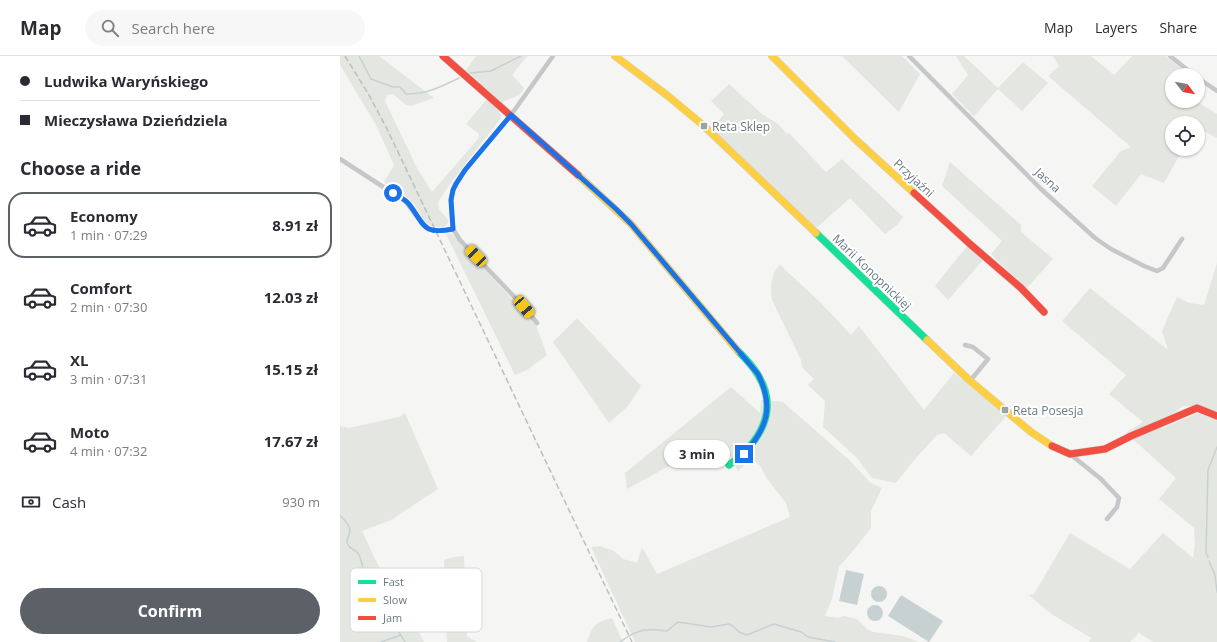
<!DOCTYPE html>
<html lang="en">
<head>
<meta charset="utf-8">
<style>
	:root { --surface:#fff; --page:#f7f7f7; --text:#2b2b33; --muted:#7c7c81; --line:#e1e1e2; --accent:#5c6168 }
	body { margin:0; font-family:"Open Sans",sans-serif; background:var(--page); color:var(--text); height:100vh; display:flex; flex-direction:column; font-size:15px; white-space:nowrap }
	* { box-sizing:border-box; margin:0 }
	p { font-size:13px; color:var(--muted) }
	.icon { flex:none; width:22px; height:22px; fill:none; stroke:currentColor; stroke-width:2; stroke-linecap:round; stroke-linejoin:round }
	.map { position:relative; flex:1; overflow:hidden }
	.side { display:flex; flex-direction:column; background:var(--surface); width:340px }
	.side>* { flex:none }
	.banner { display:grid; align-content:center; height:88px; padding:0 20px; background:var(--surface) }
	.needle { width:26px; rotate:121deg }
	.buttons { position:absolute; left:825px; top:12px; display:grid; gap:8px }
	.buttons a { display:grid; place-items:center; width:40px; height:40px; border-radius:50%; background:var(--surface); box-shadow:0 1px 3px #0004; font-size:20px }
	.end { position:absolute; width:18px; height:18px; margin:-9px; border:5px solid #1a73e8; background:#fff; box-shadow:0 0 0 2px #fff }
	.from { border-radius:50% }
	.bubble { position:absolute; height:28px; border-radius:14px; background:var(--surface); box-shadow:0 1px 3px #0004; font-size:13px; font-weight:700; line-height:28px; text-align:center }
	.car { position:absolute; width:12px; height:24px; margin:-12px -6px; border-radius:5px; box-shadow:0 0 3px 1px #0007; background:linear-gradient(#f5c518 24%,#345 0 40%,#f5c518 0 76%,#345 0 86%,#f5c518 0) }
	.banner b { display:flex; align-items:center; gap:14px; height:38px; font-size:15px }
	.banner b+b { border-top:1px solid var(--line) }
	.banner i { width:10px; height:10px; background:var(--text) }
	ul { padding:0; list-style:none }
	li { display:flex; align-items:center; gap:12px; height:66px; margin:0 8px 6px; padding:0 12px; border:2px solid transparent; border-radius:16px }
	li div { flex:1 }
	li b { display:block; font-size:15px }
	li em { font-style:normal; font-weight:700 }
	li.active { border-color:var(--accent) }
	li>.icon { width:36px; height:36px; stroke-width:1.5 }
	h2 { padding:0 20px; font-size:18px; line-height:48px }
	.pay { display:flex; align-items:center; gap:10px; height:44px; padding:0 20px; font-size:15px }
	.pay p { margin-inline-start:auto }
	.cta { display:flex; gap:8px; margin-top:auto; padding:8px 20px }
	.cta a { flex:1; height:46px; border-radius:24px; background:var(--accent); color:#fff; font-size:16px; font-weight:700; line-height:46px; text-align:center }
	header { display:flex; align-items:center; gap:24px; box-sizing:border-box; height:56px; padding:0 20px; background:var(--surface); border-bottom:1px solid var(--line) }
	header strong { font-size:19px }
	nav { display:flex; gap:22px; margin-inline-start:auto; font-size:14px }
	.search { width:280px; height:36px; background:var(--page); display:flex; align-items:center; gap:10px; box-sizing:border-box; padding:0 14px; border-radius:22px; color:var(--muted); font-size:15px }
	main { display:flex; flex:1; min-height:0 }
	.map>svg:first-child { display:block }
</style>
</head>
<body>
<header>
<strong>Map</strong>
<div class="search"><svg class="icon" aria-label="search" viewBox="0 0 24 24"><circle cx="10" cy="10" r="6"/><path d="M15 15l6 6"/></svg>Search here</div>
<nav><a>Map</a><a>Layers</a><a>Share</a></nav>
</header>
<main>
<section class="side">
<div class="banner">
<b><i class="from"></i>Ludwika Waryńskiego</b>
<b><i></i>Mieczysława Dzieńdziela</b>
</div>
<h2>Choose a ride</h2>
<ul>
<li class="active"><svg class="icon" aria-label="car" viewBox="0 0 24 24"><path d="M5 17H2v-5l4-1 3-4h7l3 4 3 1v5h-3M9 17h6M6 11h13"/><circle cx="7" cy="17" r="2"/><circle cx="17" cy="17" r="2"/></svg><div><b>Economy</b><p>1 min · 07:29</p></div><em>8.91 zł</em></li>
<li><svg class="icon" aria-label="car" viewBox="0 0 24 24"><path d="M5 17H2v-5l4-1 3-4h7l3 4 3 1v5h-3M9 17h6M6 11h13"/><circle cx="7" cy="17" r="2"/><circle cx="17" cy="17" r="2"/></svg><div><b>Comfort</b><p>2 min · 07:30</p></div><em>12.03 zł</em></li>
<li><svg class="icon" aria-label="car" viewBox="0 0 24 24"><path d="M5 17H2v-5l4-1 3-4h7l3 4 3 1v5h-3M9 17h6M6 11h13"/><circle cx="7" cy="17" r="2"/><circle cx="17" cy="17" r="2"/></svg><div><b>XL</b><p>3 min · 07:31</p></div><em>15.15 zł</em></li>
<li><svg class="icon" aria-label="car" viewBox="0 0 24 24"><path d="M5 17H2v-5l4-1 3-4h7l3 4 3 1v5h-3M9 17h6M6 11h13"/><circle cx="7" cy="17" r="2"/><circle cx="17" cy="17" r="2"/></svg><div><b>Moto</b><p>4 min · 07:32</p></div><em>17.67 zł</em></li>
</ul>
<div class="pay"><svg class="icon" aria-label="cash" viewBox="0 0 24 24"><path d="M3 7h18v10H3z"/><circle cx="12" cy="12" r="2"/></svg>Cash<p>930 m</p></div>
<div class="cta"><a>Confirm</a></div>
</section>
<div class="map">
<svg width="877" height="586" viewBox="0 0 877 586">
	<rect width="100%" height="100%" fill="#f5f5f4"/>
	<!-- green -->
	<path fill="#e4e6e2" d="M 0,0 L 39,0 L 94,42 L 71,50 L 66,49 L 53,38 L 47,39 L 45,45 L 77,112 L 92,136 L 138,83 L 139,78 L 126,68 L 147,43 C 154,48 160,53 161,62 L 113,124 L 98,146 L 99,153 L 108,164 L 108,167 L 104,171 C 78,172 85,157 70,144 C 63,137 52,132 44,126 L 54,109 L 36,69 L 0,9 Z
		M 136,0 L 187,0 L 172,19 L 184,32 L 180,39 L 164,45 L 162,47 L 126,14 Z
		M 502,0 L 562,0 L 580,18 L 559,56 Z
		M 616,0 L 624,0 L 658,32 L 683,6 L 708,27 L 682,55 L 658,33 L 634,60 L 612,38 L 628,19 Z
		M 713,0 L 751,0 L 774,19 L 792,0 L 825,0 L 850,19 L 832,19 L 832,45 L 856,45 L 877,58 L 877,82 L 858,72 L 858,67 L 832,67 L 832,93 L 843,93 L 824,127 L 801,118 L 776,150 L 752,130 L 781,95 L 791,91 L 708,20 L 719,10 Z
		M 389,28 L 422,58 L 438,68 L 447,78 L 449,77 L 486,116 L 502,103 L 563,161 L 557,169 L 545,178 L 510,142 L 473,175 L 372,73 L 384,58 L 371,45 Z
		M 610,106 L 681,169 L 681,176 L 713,203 L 686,233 L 651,198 L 662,185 L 602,130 Z
		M 111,177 L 196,269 L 207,299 L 187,314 L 175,319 L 106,178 Z
		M 627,190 L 643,204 L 608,244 L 595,230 Z
		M 877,207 L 877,358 L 858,350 L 843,350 L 825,363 L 821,373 L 858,357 L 877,364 L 877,586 L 813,586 L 799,577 L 790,586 L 749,586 L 751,582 L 710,557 L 689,539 L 694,538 L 730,477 L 790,513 L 823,477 L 853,502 L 855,487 L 854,472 L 819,443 L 836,422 L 786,377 L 803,366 L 769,338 L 786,319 L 722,265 L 750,232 L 828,294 L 822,275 L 837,241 L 849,247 L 864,249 Z
		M 440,209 L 480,246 L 511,279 L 519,270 L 584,354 L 614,317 L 667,359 L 631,400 L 604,377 L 597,379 L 575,403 L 557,426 L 559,422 L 556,427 L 532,422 L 516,401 L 483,371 L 485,345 L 468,329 L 474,323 L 462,311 L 461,304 L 432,244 C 430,233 431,217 440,209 Z
		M 237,262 L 301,330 L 288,350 L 269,367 L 213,286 Z
		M 391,331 L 420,357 L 421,344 L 443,346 L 508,403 L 531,427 L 542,432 L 531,455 L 531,472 L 517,490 L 499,511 L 492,543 L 485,560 L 498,562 L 504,560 L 517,563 L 527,573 L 533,576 L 563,580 L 579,586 L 295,586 L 251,491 L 260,490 L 274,495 L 283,503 L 297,507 L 302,491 L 317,518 L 450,461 L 446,447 L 428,424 L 420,410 L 410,400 L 408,406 L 398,415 L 390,400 L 380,404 L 371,387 L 287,433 L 285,417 Z
		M 65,357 L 98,433 L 51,464 L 22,475 L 37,507 L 69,558 L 84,586 L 0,586 L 0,370 L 9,372 L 59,361 Z
		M 124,500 L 127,580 L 137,586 L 107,586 L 104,504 L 114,501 Z
		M 272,562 L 283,586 L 247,586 C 253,569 255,566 272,562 Z"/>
	<!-- water -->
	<path fill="#c8d1d2" d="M 506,514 L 524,518 L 517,549 L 499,545 Z
		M531 538a8 8 0 1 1 16 0a8 8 0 1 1-16 0Z
		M 561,539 L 603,565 L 589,586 L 548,560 Z
		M527 557a8 8 0 1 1 16 0a8 8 0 1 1-16 0Z"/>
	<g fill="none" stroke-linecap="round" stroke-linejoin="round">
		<!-- stream -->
		<path stroke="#c8d1d2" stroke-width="1.5" d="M 19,0 L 31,23 L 53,31 L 60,31 L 66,38 C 88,38 100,31 119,22
			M 130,17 L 151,15 L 181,0
			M 0,459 C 3,463 10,469 10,474 C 10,480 5,483 8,489 C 10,493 16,494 18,497 C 23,505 24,518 25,528 L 33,534 L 65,586
			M 868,501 L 866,497 L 868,414 L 877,391
			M 869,505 L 875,519 L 877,536
			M 41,586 C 48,583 54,582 61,579
			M 280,586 C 298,573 305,572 327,575 L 338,566 L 371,571 L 389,568 L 393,570 L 399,576 L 407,579 L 434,568 L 461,576 L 468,581 L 495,586"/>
		<!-- fast casing -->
		<g stroke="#cfd1d1" stroke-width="8">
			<path id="fast" d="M 476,177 L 587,284
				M 389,409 C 419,387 440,355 418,319 C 413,310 405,302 398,295"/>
		</g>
		<!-- slow casing -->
		<g stroke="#cfd1d1" stroke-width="8">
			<path id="slow" d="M 275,0 L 328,40 L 364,70 L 476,177
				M 432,0 L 514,82 L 574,137
				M 238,119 L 291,168 L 398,295
				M 587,284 L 628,323 L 691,376 L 712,390"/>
		</g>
		<!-- jam casing -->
		<g stroke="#cfd1d1" stroke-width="8">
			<path id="jam" d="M 103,0 L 238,119
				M 574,137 L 630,188 L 681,232 L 704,256
				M 712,390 L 730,398 L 765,393 L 791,380 L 857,352 L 877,360"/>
		</g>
		<!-- street -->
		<path stroke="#c5c7c8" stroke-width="4.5" d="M 569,0 L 701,133 L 755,182 L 771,193 L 804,210 L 817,215 L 823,212 L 842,183
			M 830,0 L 854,19
			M 858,22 L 877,35
			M 0,103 L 65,145 L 84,170 C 93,177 102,175 113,173 L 111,144 L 113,134 L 115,128 L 125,114 L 171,59 L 213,0
			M 113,173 L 120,184 L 184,251 L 197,267
			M 625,289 L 633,291 L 648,303 L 630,325
			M 730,398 L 761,423 L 779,442 L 777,451 L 767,463"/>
		<!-- fast -->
		<use href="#fast" stroke="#16e098" stroke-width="7"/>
		<!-- slow -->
		<use href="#slow" stroke="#ffcf43" stroke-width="7"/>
		<!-- jam -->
		<use href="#jam" stroke="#f24e42" stroke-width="7"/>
		<!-- rail -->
		<path stroke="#bcbebe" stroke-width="1.5" stroke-dasharray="6 3" stroke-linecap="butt" d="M 5,0 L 29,39 L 47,73 L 292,586"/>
	</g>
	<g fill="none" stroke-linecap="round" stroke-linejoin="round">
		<!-- route -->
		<path stroke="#1a73e8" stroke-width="5" d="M 53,137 C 58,140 65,143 69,148 C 85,169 82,179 113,173 L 111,144 L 113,134 L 116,128 L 125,114 L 171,59 L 276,153 L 291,168 L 418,318 C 434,351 428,371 404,398"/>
	</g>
	<!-- markers -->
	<g fill="#99a4a9" stroke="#fff" stroke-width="1.5">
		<rect x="360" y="66" width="8" height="8" rx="2"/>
		<rect x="661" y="350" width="8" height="8" rx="2"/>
	</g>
	<g text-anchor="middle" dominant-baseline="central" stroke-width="4" stroke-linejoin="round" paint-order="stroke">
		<!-- poi labels -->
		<g font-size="12" fill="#687980" stroke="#fff" text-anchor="start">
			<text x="372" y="70">Reta Sklep</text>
			<text x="673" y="354">Reta Posesja</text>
		</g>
		<!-- street labels -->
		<g font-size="12" fill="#687980" stroke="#fff">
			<text transform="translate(574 122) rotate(43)">Przyjaźni</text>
			<text transform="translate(708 124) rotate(43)">Jasna</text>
			<text transform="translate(532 216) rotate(44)">Marii Konopnickiej</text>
		</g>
	</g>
	<!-- legend -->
	<rect x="10" y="512" width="132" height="64" rx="6" fill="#fff" stroke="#d2d7d9" stroke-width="1"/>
	<rect x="18" y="524" width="18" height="4" fill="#16e098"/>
	<rect x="18" y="542" width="18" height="4" fill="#ffcf43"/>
	<rect x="18" y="560" width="18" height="4" fill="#f24e42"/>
	<g font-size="11" fill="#687980">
		<text x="43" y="530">Fast</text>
		<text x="43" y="548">Slow</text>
		<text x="43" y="566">Jam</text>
	</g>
</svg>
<div class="buttons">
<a><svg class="needle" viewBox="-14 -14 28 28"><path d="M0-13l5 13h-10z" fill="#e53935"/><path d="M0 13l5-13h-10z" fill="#7c7c81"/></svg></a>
<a><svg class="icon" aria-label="locate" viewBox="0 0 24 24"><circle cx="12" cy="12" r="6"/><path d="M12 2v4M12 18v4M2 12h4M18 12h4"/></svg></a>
</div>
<i class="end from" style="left:53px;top:137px"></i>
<i class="end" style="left:404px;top:398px"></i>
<div class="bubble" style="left:324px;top:384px;width:66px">3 min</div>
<i class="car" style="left:136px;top:200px;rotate:316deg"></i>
<i class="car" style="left:184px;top:251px;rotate:140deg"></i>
</div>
</main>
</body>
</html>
